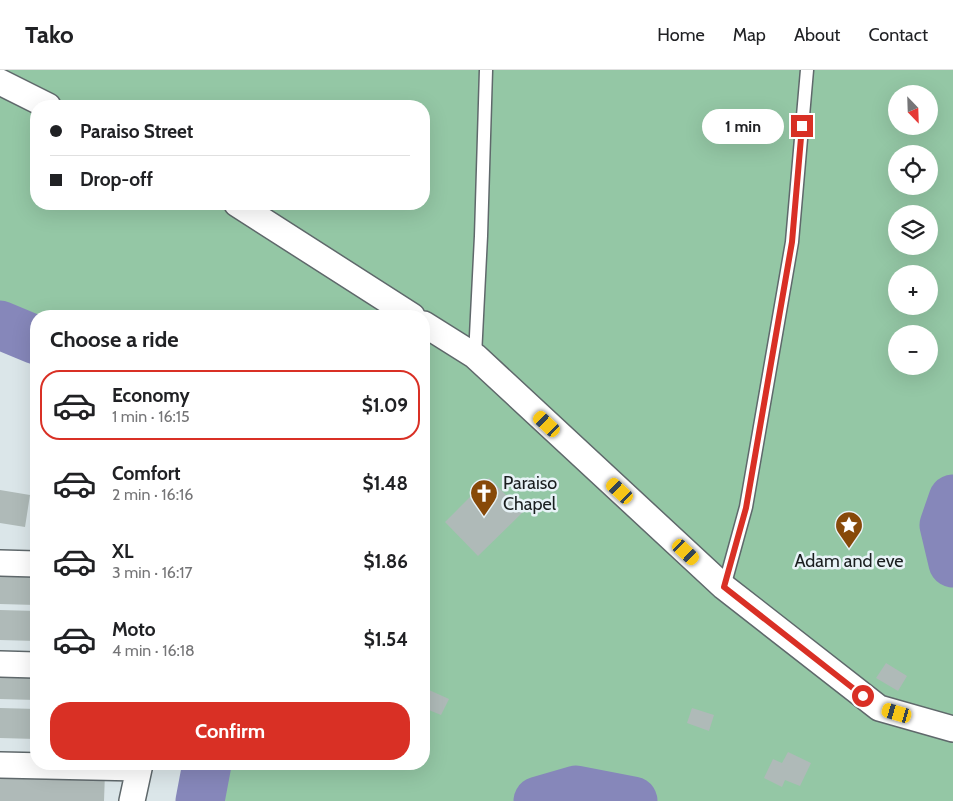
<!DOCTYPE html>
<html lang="en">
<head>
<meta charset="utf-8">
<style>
	:root { --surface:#fff; --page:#f2f2f2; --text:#202124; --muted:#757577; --line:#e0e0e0; --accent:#d93025 }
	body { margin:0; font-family:Cabin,sans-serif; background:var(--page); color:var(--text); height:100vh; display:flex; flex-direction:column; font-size:19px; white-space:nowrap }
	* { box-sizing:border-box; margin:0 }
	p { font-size:16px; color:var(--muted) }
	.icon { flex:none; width:28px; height:28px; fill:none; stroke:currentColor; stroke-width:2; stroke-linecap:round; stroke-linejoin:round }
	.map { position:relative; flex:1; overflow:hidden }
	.details { position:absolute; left:30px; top:240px; width:400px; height:460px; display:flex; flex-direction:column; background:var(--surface); border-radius:20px; box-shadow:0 5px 20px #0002 }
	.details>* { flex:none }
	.guide { position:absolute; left:30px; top:30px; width:400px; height:110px; border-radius:20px; box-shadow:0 5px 20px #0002; display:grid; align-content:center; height:110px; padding:0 20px; background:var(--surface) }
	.needle { width:32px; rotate:157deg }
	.fabs { position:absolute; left:888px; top:15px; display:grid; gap:10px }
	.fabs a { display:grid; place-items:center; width:50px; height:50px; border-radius:50%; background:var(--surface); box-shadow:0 5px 20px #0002; font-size:25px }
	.end { position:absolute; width:22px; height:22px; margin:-11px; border:6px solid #d93025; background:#fff; box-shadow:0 0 0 2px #fff }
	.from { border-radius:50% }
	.bubble { position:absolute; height:35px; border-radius:18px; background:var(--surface); box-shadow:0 5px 20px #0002; font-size:16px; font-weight:700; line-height:35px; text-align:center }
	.car { position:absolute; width:15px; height:30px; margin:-15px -8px; border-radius:6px; box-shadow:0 0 4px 1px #0007; background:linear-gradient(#f5c518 24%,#345 0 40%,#f5c518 0 76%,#345 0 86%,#f5c518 0) }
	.guide b { display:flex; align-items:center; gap:18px; height:48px; font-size:19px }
	.guide b+b { border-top:1px solid var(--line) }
	.guide i { width:12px; height:12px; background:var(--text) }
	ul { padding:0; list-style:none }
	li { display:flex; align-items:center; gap:15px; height:70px; margin:0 10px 8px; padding:0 10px; border:2px solid transparent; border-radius:20px }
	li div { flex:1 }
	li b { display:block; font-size:19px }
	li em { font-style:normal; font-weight:700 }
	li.on { border-color:var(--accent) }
	li>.icon { width:45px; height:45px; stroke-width:1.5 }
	h2 { padding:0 20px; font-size:22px; line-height:60px }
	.primary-button { display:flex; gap:10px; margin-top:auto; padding:10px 20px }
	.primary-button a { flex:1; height:58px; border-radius:20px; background:var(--accent); color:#fff; font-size:20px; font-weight:700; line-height:58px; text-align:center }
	header { display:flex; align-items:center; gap:30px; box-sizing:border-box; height:70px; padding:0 25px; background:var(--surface); border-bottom:1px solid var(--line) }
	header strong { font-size:24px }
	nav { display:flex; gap:28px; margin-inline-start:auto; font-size:18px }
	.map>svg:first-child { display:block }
</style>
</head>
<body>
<header>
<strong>Tako</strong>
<nav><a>Home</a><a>Map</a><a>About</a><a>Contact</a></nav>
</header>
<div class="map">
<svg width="953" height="731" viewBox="0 0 953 731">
	<rect width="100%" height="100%" fill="#dbe6e9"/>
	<!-- green -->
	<path fill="#94c7a5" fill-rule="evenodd" d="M 0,0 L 953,0 L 953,429 L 944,455 L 953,493 L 953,731 L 633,731 L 576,720 L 538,731 L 200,731 L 207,694 L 424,694 L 424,246 L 36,246 L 36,270 L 0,255 ZM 896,24 L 929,24 L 929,56 L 896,56 ZM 36,36 L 424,36 L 424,134 L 36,134 ZM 896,84 L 929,84 L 929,116 L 896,116 ZM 896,144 L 929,144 L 929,176 L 896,176 ZM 896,204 L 929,204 L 929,236 L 896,236 ZM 896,264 L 929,264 L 929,296 L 896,296 Z"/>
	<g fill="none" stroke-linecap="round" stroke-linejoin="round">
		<!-- river -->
		<path stroke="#8687ba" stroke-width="49" d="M 0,255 L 36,270
			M 953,429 L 944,455 L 953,493
			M 200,731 L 207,694
			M 538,731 L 576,720 L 633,731"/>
	</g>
	<!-- building -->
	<path fill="#afbab8" d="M 489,408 L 523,442 L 478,486 L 445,452 Z
		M 0,420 L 30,425 L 25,457 L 0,453 Z
		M 0,504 L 36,504 L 36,535 L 0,534 Z
		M 0,540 L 36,541 L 36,571 L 0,570 Z
		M 886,593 L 907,606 L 898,621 L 876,608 Z
		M 0,599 L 36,600 L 36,630 L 0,629 Z
		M 429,620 L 449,629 L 441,645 L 424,638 L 424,633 Z
		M 0,638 L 36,639 L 36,669 L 0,668 Z
		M 692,638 L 714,645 L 709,661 L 687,653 Z
		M 788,682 L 811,693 L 800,716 L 785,710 L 782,717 L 764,708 L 773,689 L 782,693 Z
		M 0,701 L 105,703 L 104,731 L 0,731 Z"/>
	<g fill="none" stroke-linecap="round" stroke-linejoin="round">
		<!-- service casing -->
		<g stroke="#5f686b" stroke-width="15">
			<path id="service" d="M 475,286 L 481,166 L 486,0
				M 724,517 L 746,437 L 792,172 L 807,0"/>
		</g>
		<!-- minor casing -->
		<g stroke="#5f686b" stroke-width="28">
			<path id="minor" d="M 0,12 L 48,36
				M 237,134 L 412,246
				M 424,254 L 475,286 L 724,517 L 879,638 L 953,659
				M 0,493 L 36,494
				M 0,594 L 36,595
				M 0,695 L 139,698
				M 132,731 L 140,694"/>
		</g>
		<!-- service -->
		<use href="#service" stroke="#fff" stroke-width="12"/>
		<!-- minor -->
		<use href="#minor" stroke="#fff" stroke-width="25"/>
	</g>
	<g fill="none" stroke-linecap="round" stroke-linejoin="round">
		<!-- route -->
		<path stroke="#d93025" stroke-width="6" d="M 802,56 L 792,172 L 746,438 L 724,517 L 863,626"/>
	</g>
	<!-- icons -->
	<defs>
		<g id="church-pin" transform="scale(1.4375)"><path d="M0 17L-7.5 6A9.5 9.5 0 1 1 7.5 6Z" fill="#874909" stroke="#e8f3f7"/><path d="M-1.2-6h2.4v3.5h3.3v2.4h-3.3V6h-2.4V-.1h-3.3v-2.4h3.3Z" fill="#fff"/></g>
		<g id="sight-pin" transform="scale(1.4375)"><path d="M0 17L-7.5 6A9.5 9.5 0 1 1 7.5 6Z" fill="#874909" stroke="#e8f3f7"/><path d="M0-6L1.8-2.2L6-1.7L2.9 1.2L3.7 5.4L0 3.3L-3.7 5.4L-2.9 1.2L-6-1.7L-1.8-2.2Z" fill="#fff"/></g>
	</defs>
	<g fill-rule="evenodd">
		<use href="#church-pin" x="484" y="423"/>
		<use href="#sight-pin" x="849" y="455"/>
	</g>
	<g text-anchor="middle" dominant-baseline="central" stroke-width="5" stroke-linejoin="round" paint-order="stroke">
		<!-- poi labels -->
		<g font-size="18" fill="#1a1e1f" stroke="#e8f3f7" text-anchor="start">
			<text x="503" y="413">Paraiso<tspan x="503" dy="21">Chapel</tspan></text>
			<text x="849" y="491" text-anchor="middle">Adam and eve</text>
		</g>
	</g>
</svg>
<div class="fabs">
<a><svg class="needle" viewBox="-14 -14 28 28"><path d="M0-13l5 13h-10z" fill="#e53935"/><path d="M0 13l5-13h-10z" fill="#757577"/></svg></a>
<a><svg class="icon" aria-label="locate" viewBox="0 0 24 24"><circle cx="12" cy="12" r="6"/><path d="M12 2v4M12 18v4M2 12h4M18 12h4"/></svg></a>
<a><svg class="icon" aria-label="layers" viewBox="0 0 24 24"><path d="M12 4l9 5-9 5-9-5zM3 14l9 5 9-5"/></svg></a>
<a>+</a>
<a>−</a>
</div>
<i class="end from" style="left:863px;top:626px"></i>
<i class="end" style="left:802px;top:56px"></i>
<div class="bubble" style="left:702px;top:39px;width:82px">1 min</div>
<i class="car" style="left:547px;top:354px;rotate:313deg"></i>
<i class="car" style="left:620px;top:421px;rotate:313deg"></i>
<i class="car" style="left:686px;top:482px;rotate:133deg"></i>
<i class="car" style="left:897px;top:643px;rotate:286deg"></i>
<div class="guide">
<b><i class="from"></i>Paraiso Street</b>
<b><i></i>Drop-off</b>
</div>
<section class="details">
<h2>Choose a ride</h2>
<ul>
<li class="on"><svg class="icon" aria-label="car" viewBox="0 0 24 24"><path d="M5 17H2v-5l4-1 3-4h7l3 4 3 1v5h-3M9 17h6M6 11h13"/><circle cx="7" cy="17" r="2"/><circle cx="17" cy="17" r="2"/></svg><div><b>Economy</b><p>1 min · 16:15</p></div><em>$1.09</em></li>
<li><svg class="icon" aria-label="car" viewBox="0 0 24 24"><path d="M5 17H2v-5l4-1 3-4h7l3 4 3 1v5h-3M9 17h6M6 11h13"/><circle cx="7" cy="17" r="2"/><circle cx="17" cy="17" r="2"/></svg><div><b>Comfort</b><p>2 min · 16:16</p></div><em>$1.48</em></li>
<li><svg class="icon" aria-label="car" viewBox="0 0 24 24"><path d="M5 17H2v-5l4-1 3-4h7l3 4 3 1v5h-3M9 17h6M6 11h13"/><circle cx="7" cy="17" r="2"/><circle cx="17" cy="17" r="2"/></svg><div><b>XL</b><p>3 min · 16:17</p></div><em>$1.86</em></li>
<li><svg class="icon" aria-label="car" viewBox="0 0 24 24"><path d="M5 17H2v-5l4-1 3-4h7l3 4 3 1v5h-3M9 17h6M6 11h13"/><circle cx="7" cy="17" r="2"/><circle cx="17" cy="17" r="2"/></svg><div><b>Moto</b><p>4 min · 16:18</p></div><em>$1.54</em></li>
</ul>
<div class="primary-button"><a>Confirm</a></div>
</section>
</div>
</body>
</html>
